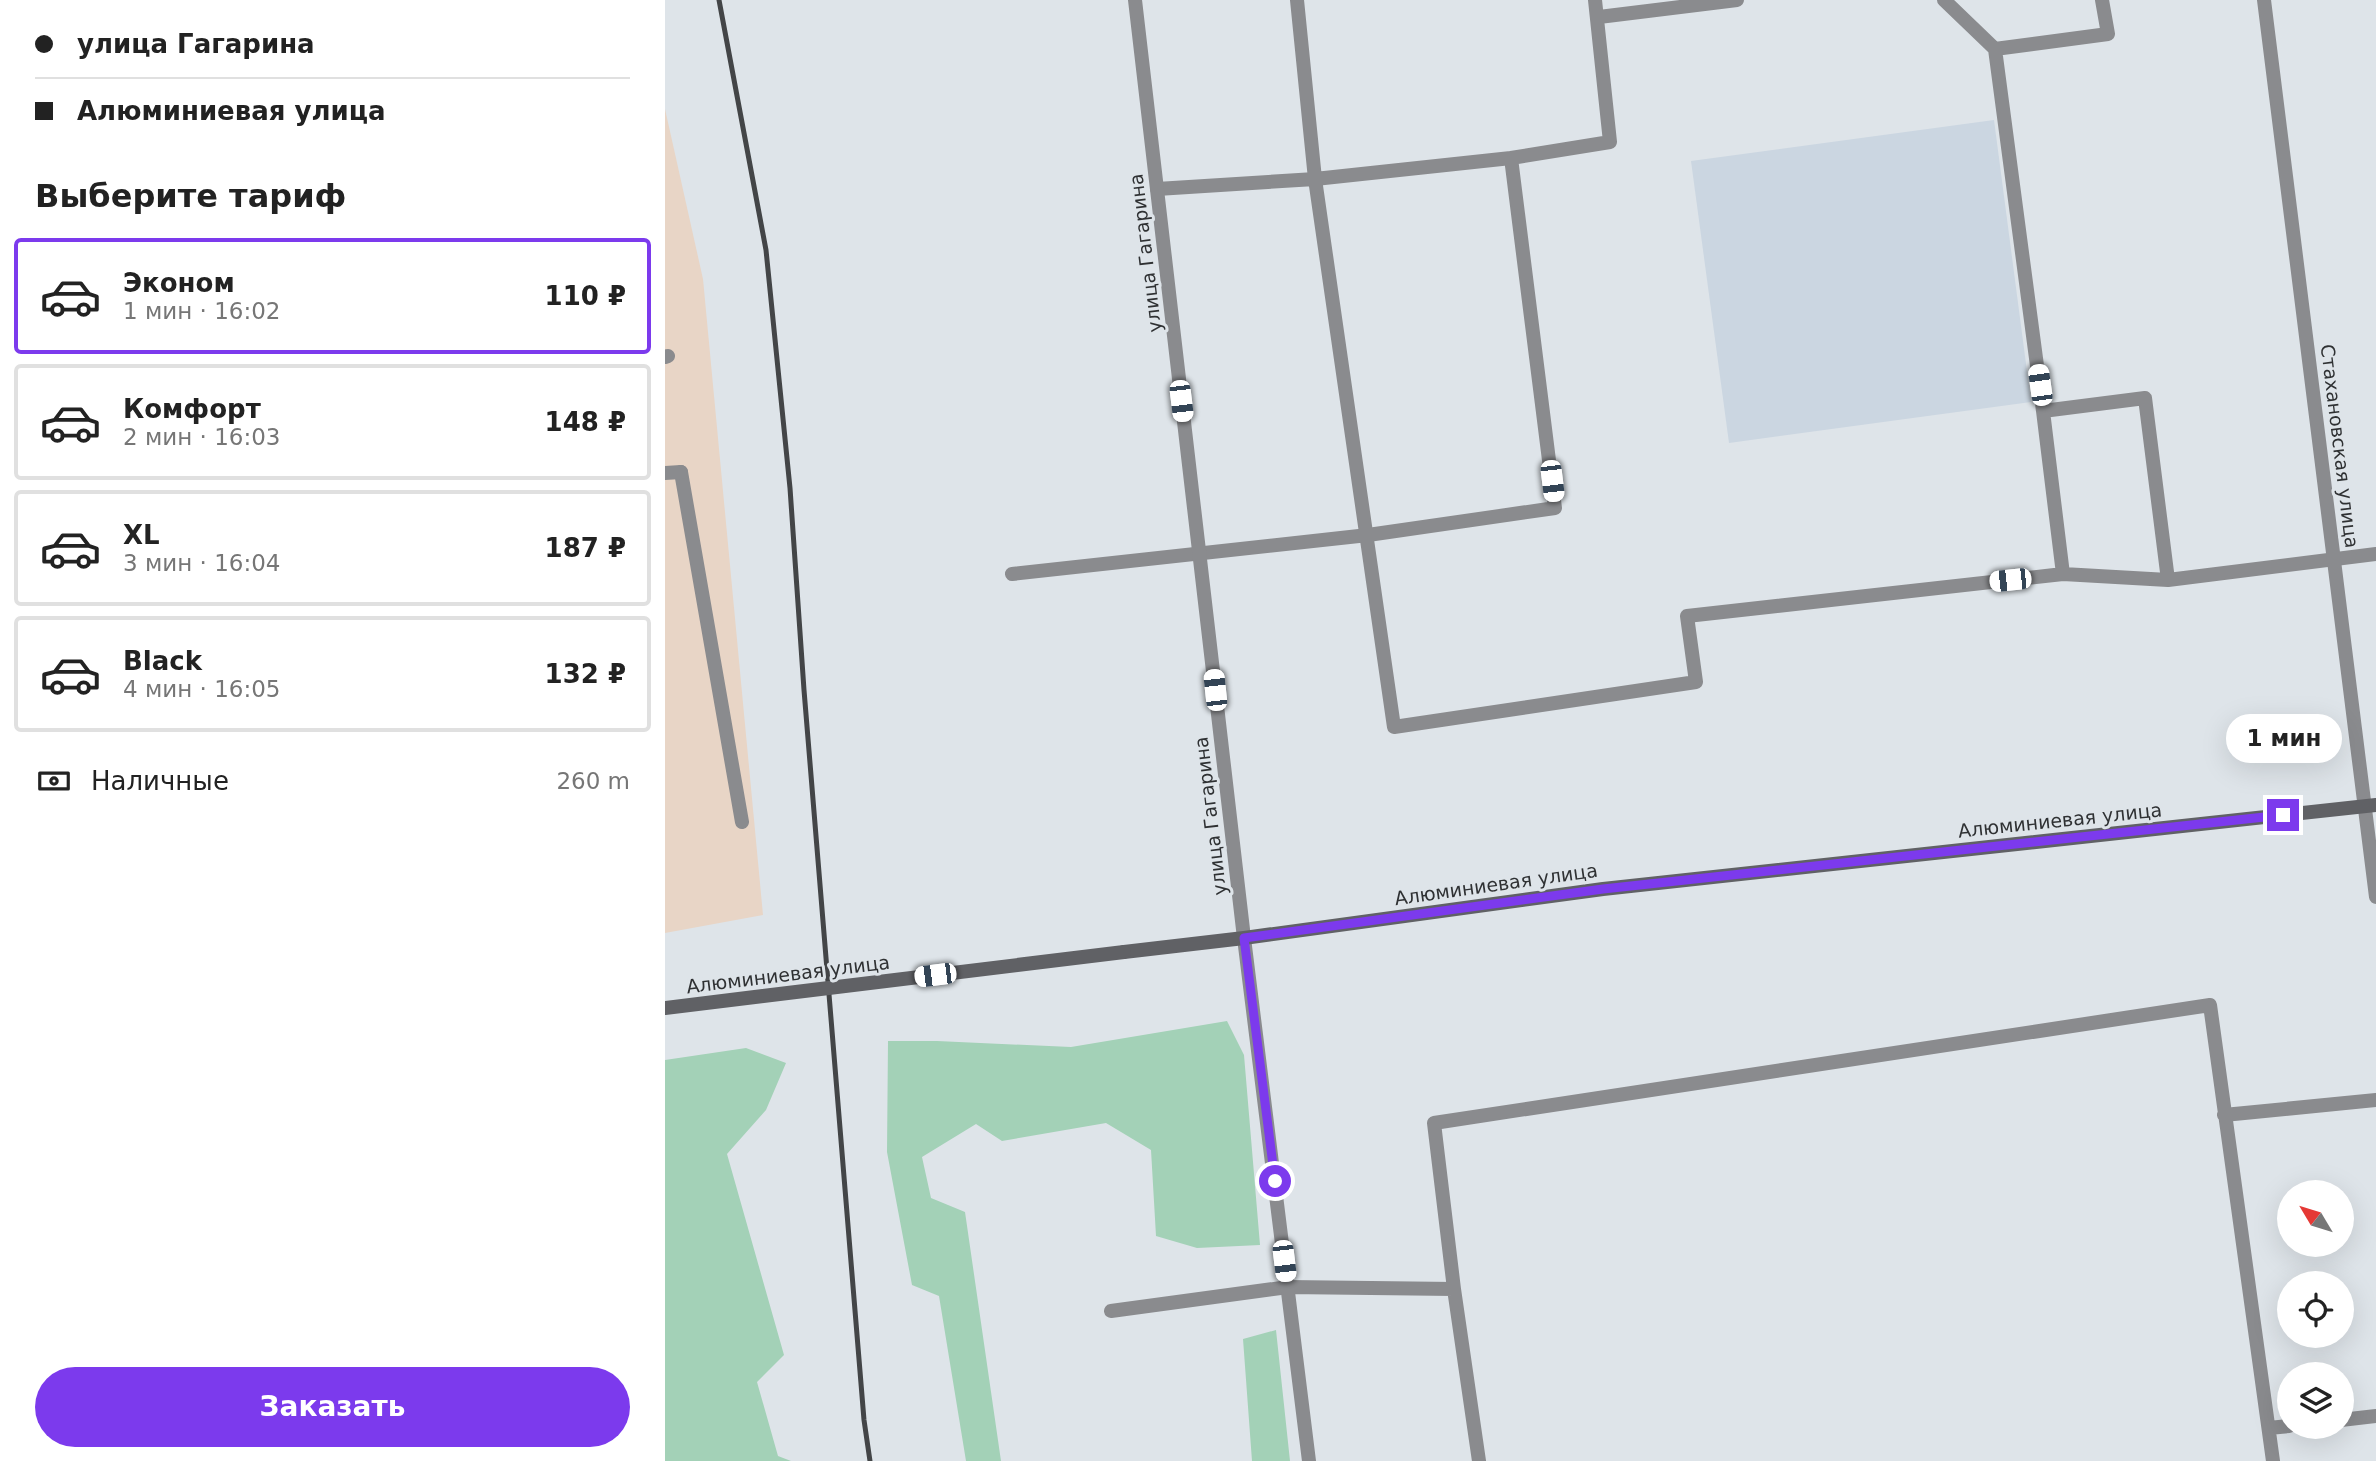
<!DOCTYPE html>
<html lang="ru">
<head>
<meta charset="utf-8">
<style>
	:root { --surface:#fff; --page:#f6f6f6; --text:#222; --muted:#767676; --line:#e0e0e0; --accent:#7c3aed }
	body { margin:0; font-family:"DejaVu Sans",sans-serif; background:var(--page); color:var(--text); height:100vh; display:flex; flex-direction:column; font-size:26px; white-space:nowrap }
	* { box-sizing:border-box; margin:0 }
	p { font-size:23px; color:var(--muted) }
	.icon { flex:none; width:38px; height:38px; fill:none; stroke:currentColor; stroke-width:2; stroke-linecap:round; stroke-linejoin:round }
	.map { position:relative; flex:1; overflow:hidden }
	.side { display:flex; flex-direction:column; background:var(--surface); width:665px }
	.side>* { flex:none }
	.banner { display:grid; align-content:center; height:154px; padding:0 35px; background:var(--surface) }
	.needle { width:46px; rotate:308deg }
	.buttons { position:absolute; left:1612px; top:1180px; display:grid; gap:14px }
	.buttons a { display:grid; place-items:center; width:77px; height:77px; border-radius:50%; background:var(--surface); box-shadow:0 7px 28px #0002; font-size:35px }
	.end { position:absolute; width:32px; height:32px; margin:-16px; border:9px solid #7c3aed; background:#fff; box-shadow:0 0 0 4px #fff }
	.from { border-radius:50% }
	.bubble { position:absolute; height:49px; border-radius:24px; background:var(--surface); box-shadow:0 7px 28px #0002; font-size:23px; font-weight:700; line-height:49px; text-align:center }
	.car { position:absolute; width:21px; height:42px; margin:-21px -10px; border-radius:9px; box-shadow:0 0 5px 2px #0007; background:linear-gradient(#fff 24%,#345 0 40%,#fff 0 76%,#345 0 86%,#fff 0) }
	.banner b { display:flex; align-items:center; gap:24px; height:66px; font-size:26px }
	.banner b+b { border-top:2px solid var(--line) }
	.banner i { width:18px; height:18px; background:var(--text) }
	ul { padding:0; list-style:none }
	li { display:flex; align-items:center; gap:21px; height:116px; margin:0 14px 10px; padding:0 21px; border:4px solid var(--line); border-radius:7px }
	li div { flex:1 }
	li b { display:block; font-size:26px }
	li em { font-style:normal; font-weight:700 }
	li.active { border-color:var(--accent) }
	li>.icon { width:63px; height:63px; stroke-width:1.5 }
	h2 { padding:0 35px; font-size:32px; line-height:84px }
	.pay { display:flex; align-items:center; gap:18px; height:77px; padding:0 35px; font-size:26px }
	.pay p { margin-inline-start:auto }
	.primary-button { display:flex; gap:14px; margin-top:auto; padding:14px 35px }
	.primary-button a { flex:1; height:80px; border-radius:42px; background:var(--accent); color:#fff; font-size:28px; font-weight:700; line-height:80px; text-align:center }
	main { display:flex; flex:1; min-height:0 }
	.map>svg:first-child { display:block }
</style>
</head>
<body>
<main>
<section class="side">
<div class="banner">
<b><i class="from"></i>улица Гагарина</b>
<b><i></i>Алюминиевая улица</b>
</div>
<h2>Выберите тариф</h2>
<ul>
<li class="active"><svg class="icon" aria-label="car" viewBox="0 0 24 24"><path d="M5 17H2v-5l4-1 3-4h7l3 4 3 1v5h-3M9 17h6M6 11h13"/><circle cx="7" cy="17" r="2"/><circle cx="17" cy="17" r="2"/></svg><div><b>Эконом</b><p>1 мин · 16:02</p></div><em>110 ₽</em></li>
<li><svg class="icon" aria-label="car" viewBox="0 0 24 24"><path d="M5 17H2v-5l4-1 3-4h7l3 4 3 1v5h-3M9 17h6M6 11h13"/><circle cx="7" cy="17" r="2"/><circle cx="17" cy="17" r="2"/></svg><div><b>Комфорт</b><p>2 мин · 16:03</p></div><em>148 ₽</em></li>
<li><svg class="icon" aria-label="car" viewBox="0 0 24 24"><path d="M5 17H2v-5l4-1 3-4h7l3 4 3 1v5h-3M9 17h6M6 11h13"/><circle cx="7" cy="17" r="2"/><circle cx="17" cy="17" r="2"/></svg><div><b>XL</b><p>3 мин · 16:04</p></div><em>187 ₽</em></li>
<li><svg class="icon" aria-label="car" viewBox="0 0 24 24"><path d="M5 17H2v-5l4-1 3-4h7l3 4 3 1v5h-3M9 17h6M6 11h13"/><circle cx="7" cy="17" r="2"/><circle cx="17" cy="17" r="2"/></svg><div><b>Black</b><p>4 мин · 16:05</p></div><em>132 ₽</em></li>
</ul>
<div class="pay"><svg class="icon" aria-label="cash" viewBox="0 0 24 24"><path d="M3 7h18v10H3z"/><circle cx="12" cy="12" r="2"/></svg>Наличные<p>260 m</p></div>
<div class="primary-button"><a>Заказать</a></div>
</section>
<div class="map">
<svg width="1711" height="1461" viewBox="0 0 1711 1461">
	<rect width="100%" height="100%" fill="#dee4e9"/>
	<!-- industrial -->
	<path fill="#e8d5c6" d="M 0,109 L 38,279 L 98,915 L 0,933 Z"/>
	<!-- built -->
	<path fill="#cbd6e1" d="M 1329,120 L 1366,402 L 1064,443 L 1026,161 Z"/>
	<!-- green -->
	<path fill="#a3d1b7" d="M 562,1021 L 579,1055 L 595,1245 L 532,1248 L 491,1236 L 486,1150 L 441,1123 L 337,1141 L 311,1124 L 257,1157 L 266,1198 L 300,1212 L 336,1461 L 301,1461 L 274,1296 L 247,1285 L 222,1152 L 223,1041 L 272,1041 L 406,1047 Z
		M 81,1048 L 121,1063 L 101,1110 L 62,1154 L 119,1355 L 92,1382 L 113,1456 L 126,1461 L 0,1461 L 0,1060 Z
		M 611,1330 L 625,1461 L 587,1461 L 578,1339 Z"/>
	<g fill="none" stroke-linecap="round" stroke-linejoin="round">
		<!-- service -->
		<path stroke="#8a8b8e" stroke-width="14" d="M 632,0 L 650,179 L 729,727 L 1031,682 L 1022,616 L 1398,574 L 1378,411 L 1480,398 L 1503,580 L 1711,554
			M 1279,0 L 1330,49
			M 934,17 L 1072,0
			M 492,189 L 650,179 L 846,158
			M 0,357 L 3,356
			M 1378,411 L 1330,49 L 1443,34 L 1437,0
			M 16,472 L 77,822
			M 347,574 L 703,535 L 890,508 L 846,158 L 945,142 L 930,0
			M 1398,574 L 1503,580
			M 1559,1115 L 1711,1100
			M 446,1311 L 623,1287 L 789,1289
			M 1676,1420 L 1711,1416
			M 1604,1428 L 1624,1426
			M 814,1461 L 789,1289 L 769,1123 L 1545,1005 L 1608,1461"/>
		<!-- minor -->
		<path stroke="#8a8b8e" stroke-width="14" d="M 470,0 L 579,938 L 644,1461
			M 1599,0 L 1711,897
			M 0,473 L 16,472"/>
		<!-- secondary -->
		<path stroke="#606165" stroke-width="14" d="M 459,952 L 579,938 L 938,889 L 1711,805"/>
		<!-- rail -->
		<path stroke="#434547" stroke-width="5" d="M 54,0 L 101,250 L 125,488 L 139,690 L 199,1420 L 205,1461"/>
		<!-- secondary-bridge -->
		<path stroke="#606165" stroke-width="14" d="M 0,1008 L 459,952"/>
	</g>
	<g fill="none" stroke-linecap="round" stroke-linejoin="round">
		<!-- route -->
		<path stroke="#7c3aed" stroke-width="9" d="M 610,1181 L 579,938 L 938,889 L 1618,815"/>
	</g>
	<g text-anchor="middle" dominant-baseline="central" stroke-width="6" stroke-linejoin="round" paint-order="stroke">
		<!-- street labels -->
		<g font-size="19" fill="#2f3133" stroke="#dee4e9">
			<text transform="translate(480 253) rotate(-97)">улица Гагарина</text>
			<text transform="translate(1675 446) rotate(83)">Стахановская улица</text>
			<text transform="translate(545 816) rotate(-97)">улица Гагарина</text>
			<text transform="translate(1395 820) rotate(-6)">Алюминиевая улица</text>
			<text transform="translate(831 884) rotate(-8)">Алюминиевая улица</text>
			<text transform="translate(123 974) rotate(-7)">Алюминиевая улица</text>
		</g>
	</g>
</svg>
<div class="buttons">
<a><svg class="needle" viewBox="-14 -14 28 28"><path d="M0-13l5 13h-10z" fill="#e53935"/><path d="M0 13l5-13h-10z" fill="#767676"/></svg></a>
<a><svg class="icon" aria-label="locate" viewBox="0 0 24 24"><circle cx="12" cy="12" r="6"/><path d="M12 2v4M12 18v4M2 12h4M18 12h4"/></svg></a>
<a><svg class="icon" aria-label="layers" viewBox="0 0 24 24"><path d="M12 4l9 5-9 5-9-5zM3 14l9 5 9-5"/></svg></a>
</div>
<i class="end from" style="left:610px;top:1181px"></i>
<i class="end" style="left:1618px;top:815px"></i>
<div class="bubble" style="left:1561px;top:714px;width:116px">1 мин</div>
<i class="car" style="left:1375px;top:385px;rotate:352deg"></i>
<i class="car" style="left:516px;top:401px;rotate:173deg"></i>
<i class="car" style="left:887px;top:481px;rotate:173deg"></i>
<i class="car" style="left:1345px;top:580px;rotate:264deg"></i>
<i class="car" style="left:550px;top:690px;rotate:354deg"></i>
<i class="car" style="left:270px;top:975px;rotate:263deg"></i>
<i class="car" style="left:619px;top:1261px;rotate:173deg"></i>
</div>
</main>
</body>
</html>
